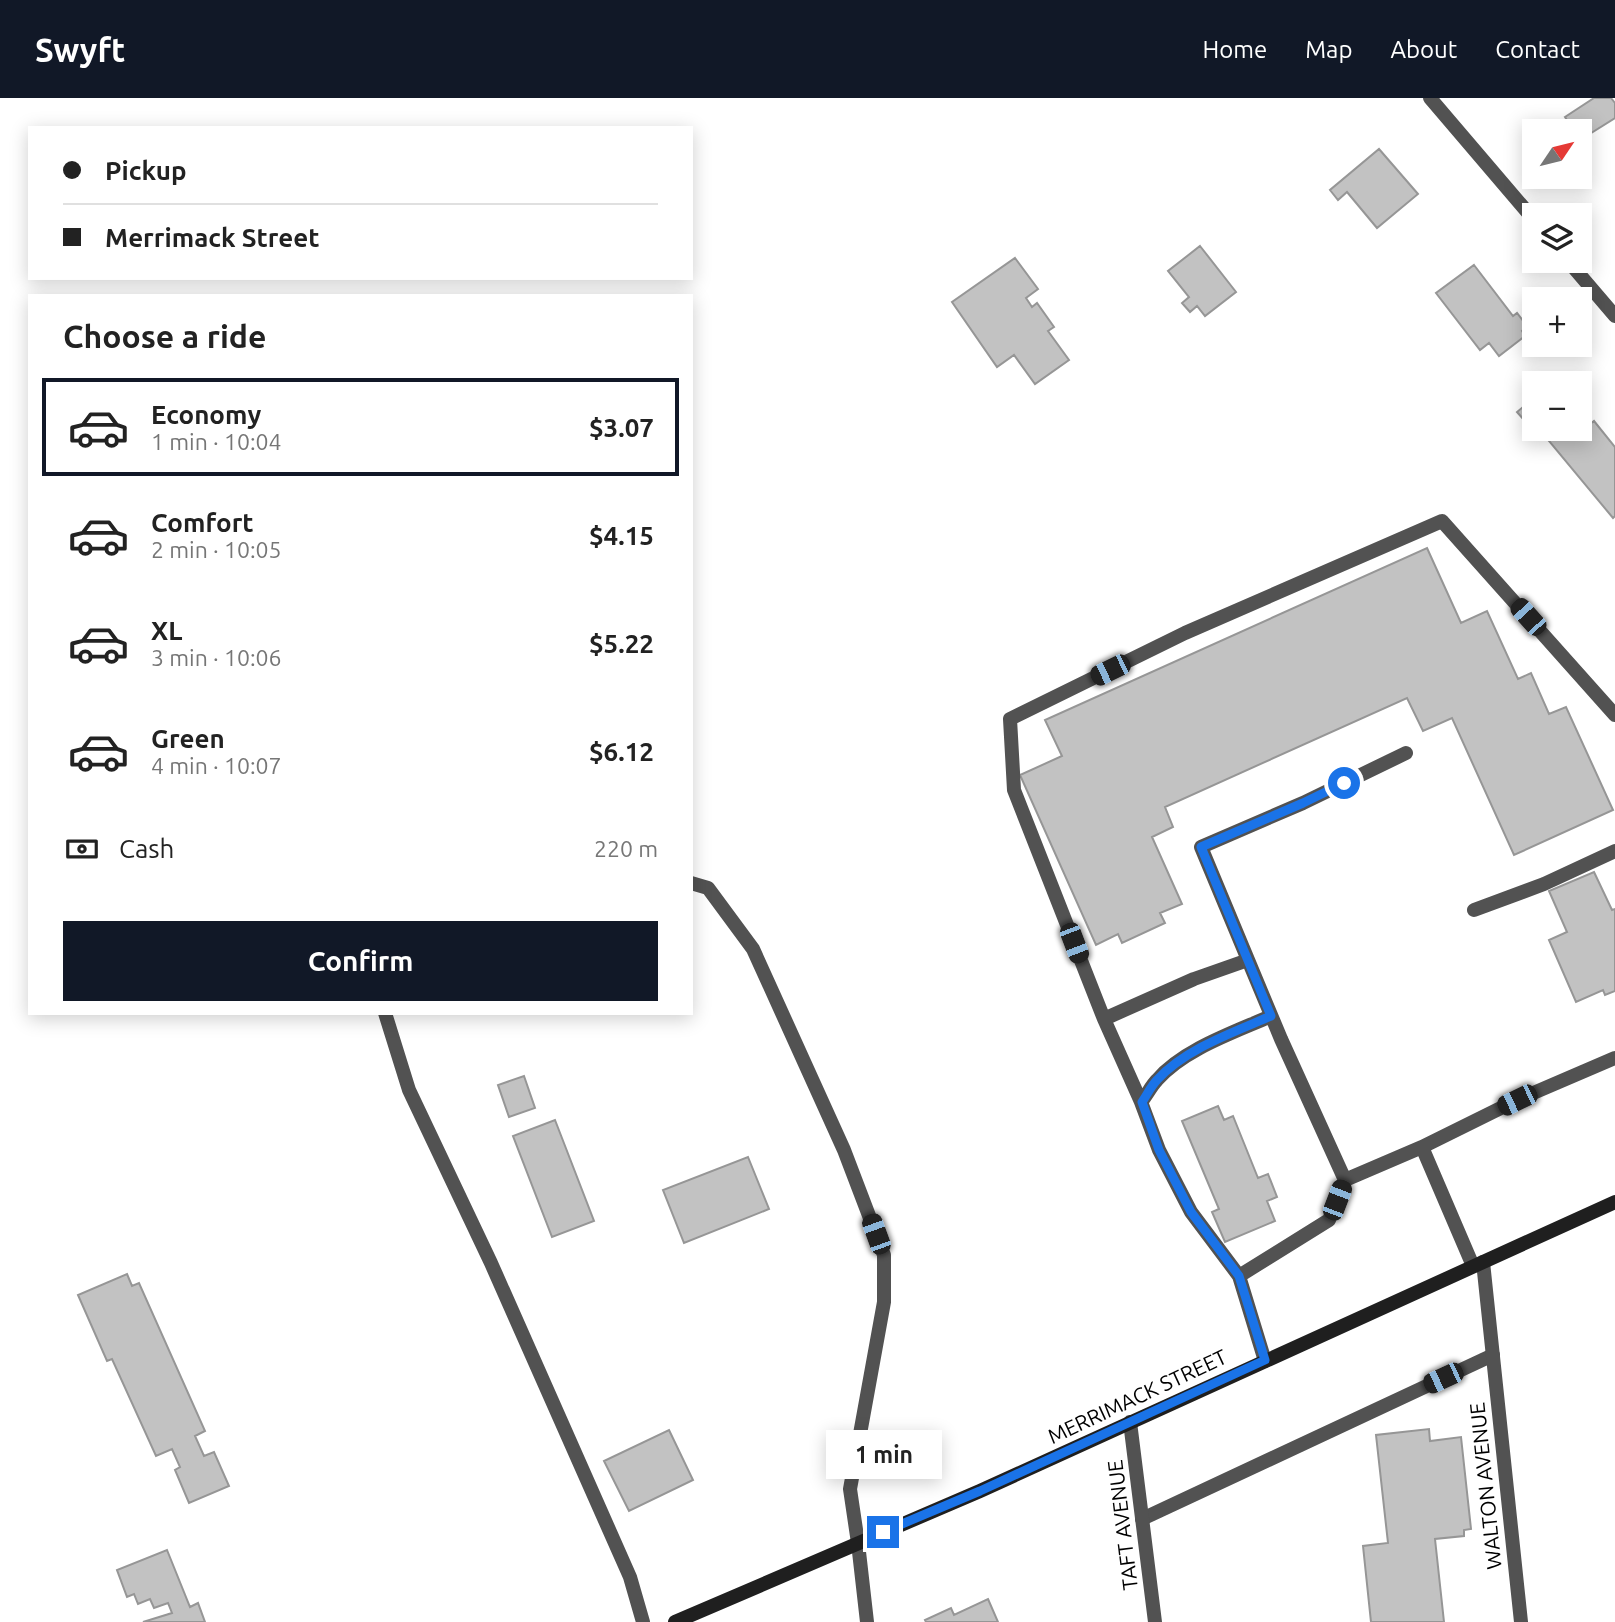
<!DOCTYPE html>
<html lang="en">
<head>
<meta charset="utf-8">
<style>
	:root { --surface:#fff; --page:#f6f6f6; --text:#222; --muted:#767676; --line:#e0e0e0; --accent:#111827 }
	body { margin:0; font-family:Ubuntu,sans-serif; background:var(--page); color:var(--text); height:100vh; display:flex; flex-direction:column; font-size:26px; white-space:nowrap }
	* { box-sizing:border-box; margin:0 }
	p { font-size:23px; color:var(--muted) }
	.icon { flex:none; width:38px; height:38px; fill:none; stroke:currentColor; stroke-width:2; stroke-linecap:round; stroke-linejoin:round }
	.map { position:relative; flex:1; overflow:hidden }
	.panel { position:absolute; left:28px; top:196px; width:665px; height:721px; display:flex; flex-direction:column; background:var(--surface); border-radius:0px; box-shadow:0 4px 18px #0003 }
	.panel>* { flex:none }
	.guide { position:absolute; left:28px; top:28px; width:665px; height:154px; border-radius:0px; box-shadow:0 4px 18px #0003; display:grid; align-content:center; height:154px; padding:0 35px; background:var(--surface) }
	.needle { width:46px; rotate:55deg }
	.buttons { position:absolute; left:1522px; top:21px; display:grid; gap:14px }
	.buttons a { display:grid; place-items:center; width:70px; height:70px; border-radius:0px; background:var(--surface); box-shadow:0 4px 18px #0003; font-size:35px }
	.end { position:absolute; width:32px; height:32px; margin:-16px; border:9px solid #1a73e8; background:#fff; box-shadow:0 0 0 4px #fff }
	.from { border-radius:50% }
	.bubble { position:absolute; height:49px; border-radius:0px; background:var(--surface); box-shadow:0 4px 18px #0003; font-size:23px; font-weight:700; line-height:49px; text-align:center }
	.car { position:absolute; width:21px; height:42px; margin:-21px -10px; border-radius:9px; box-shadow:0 0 5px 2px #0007; background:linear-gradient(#222 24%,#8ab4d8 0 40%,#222 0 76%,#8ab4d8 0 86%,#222 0) }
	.guide b { display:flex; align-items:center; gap:24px; height:66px; font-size:26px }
	.guide b+b { border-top:2px solid var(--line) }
	.guide i { width:18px; height:18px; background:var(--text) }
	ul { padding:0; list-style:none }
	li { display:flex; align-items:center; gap:21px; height:98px; margin:0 14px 10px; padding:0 21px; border:4px solid transparent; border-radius:0px }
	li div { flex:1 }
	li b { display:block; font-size:26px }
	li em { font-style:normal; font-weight:700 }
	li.current { border-color:var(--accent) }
	li>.icon { width:63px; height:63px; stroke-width:1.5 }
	h2 { padding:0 35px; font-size:32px; line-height:84px }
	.pay { display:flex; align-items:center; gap:18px; height:77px; padding:0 35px; font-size:26px }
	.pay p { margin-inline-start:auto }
	.cta { display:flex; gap:14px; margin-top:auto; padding:14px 35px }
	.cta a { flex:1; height:80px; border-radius:0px; background:var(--accent); color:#fff; font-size:28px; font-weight:700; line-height:80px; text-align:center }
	header { display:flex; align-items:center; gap:42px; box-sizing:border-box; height:98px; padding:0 35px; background:var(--accent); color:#fff }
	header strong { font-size:33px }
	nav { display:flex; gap:38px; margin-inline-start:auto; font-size:24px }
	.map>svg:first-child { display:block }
</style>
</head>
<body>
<header>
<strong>Swyft</strong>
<nav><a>Home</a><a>Map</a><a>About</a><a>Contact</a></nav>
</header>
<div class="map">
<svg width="1615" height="1524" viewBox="0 0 1615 1524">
	<rect width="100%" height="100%" fill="#fff"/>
	<!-- building -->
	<path fill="#c2c2c2" stroke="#969696" stroke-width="2" d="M 1594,0 L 1611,0 L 1615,5 L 1615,20 L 1580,42 L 1580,33 L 1574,33 L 1565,19 Z
		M 1379,51 L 1418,96 L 1377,130 L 1347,94 L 1338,102 L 1330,92 Z
		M 1200,148 L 1236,194 L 1205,218 L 1197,208 L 1190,214 L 1182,205 L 1189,199 L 1168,173 Z
		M 1015,160 L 1038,191 L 1026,200 L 1032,209 L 1037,205 L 1054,229 L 1048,233 L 1069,262 L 1035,286 L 1014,257 L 997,269 L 952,204 Z
		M 1474,167 L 1513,218 L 1517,215 L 1527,228 L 1522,233 L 1525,238 L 1499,258 L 1489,245 L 1480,252 L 1436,195 Z
		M 1535,299 L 1535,331 L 1579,331 L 1581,333 L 1594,323 L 1615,349 L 1615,418 L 1613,420 L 1545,338 L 1541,341 L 1517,314 Z
		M 1427,450 L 1461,525 L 1487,513 L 1518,581 L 1531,575 L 1549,616 L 1566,609 L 1613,712 L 1514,757 L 1452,620 L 1423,633 L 1407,600 L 1165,709 L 1173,729 L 1152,739 L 1182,806 L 1160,815 L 1165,825 L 1122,845 L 1118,836 L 1096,847 L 1020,677 L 1062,658 L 1045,622 Z
		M 1594,774 L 1612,812 L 1615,811 L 1615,893 L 1605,897 L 1603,892 L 1576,904 L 1549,842 L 1567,834 L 1549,793 Z
		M 524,978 L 535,1010 L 509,1019 L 498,987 Z
		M 1218,1008 L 1224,1022 L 1233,1018 L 1258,1080 L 1268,1076 L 1277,1099 L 1267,1103 L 1275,1123 L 1225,1144 L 1212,1114 L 1219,1111 L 1182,1023 Z
		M 555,1022 L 594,1123 L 552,1139 L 513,1038 Z
		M 748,1059 L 769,1111 L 684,1145 L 663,1092 Z
		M 127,1176 L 132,1188 L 139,1185 L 205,1333 L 195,1338 L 204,1358 L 214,1354 L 229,1388 L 189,1405 L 175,1372 L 180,1369 L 172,1351 L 156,1358 L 112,1261 L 107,1263 L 78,1197 Z
		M 1429,1331 L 1430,1343 L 1461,1339 L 1471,1431 L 1464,1432 L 1464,1438 L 1435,1441 L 1444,1524 L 1371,1524 L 1363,1448 L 1388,1445 L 1376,1337 Z
		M 669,1332 L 693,1382 L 629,1413 L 604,1363 Z
		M 167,1452 L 190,1509 L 198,1505 L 205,1524 L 143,1524 L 172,1515 L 168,1505 L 154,1510 L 150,1501 L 138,1506 L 134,1496 L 127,1499 L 117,1472 Z
		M 988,1501 L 998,1524 L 926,1524 L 925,1522 L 951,1510 L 954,1517 Z"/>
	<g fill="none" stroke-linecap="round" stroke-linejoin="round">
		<!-- lane -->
		<path stroke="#525252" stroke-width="14" d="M 691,785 L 708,790 L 753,851 L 844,1052 L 884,1157 L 884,1204 L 850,1391 L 858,1445
			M 1474,812 L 1544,786 L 1615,753
			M 385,915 L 409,992 L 491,1165 L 630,1479 L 643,1524
			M 1104,921 L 1194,881 L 1248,862
			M 1141,1004 L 1104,921 L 1014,692 L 1010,621 L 1185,535 L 1442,423 L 1615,617
			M 1345,1082 L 1422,1049
			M 1473,1168 L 1422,1049 L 1517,1002 L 1615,960
			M 1239,1178 L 1329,1122 L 1345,1082 L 1281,941 L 1201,749 L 1303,705 L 1406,655
			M 1265,1263 L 1239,1178 L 1191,1114 L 1159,1052 L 1141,1004 C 1147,997 1151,988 1157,982 C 1184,951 1235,934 1271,918
			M 1142,1421 L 1493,1257"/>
		<!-- street -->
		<path stroke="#525252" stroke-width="14" d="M 1430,0 L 1535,123
			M 1568,163 L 1615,218
			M 1483,1164 L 1521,1524
			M 1130,1324 L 1155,1524
			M 858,1445 L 867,1524"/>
		<!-- secondary -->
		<path stroke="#1f1f1f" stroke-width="14" d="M 675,1524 L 980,1393 L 1615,1104"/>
	</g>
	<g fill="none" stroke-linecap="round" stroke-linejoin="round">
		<!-- route -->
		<path stroke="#1a73e8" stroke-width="9" d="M 883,1434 L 980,1393 L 1265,1262 L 1239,1178 L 1191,1114 L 1159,1052 L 1142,1004 C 1147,997 1151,988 1157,982 C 1185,951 1234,934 1271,918 L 1201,749 L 1303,705 L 1344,685"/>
	</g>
	<g text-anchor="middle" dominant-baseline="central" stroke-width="6" stroke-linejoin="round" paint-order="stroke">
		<!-- street labels -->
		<g font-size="21" fill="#000" stroke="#fff">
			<text transform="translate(1137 1298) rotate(-25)">MERRIMACK STREET</text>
			<text transform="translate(1485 1388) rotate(-96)">WALTON AVENUE</text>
			<text transform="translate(1122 1427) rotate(-97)">TAFT AVENUE</text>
		</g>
	</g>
</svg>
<div class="buttons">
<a><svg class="needle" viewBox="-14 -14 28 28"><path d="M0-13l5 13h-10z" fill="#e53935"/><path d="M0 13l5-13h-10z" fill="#767676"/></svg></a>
<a><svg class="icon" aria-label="layers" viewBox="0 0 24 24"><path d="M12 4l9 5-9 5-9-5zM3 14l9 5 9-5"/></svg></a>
<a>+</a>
<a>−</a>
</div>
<i class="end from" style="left:1344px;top:685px"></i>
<i class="end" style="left:883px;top:1434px"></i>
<div class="bubble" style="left:826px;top:1332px;width:116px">1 min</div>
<i class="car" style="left:1528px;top:519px;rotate:318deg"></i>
<i class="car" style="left:1110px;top:572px;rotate:244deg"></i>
<i class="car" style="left:1074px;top:845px;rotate:159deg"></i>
<i class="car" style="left:1517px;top:1002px;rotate:244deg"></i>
<i class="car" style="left:1337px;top:1102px;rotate:21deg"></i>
<i class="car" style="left:876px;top:1136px;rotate:340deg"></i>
<i class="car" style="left:1443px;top:1280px;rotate:245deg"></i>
<div class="guide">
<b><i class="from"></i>Pickup</b>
<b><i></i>Merrimack Street</b>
</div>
<section class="panel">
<h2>Choose a ride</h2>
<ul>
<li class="current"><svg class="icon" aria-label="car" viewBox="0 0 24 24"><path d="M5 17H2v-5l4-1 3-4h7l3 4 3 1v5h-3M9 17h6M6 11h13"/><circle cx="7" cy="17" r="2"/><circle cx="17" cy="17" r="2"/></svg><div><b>Economy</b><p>1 min · 10:04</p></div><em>$3.07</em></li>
<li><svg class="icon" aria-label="car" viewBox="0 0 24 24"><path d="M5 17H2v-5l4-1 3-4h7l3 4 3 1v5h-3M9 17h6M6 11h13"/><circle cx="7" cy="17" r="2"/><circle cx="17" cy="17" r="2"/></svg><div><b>Comfort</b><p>2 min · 10:05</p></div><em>$4.15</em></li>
<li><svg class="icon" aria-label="car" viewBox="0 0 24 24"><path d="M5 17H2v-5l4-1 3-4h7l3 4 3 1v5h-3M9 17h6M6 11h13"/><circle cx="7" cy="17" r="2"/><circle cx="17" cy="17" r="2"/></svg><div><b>XL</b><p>3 min · 10:06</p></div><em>$5.22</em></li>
<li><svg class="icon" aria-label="car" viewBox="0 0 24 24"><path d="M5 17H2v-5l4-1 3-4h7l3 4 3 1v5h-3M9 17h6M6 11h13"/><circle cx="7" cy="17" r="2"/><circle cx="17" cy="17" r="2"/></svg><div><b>Green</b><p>4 min · 10:07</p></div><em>$6.12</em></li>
</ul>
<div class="pay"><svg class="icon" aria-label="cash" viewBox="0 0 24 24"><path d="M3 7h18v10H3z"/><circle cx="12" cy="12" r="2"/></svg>Cash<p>220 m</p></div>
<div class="cta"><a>Confirm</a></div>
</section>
</div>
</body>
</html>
